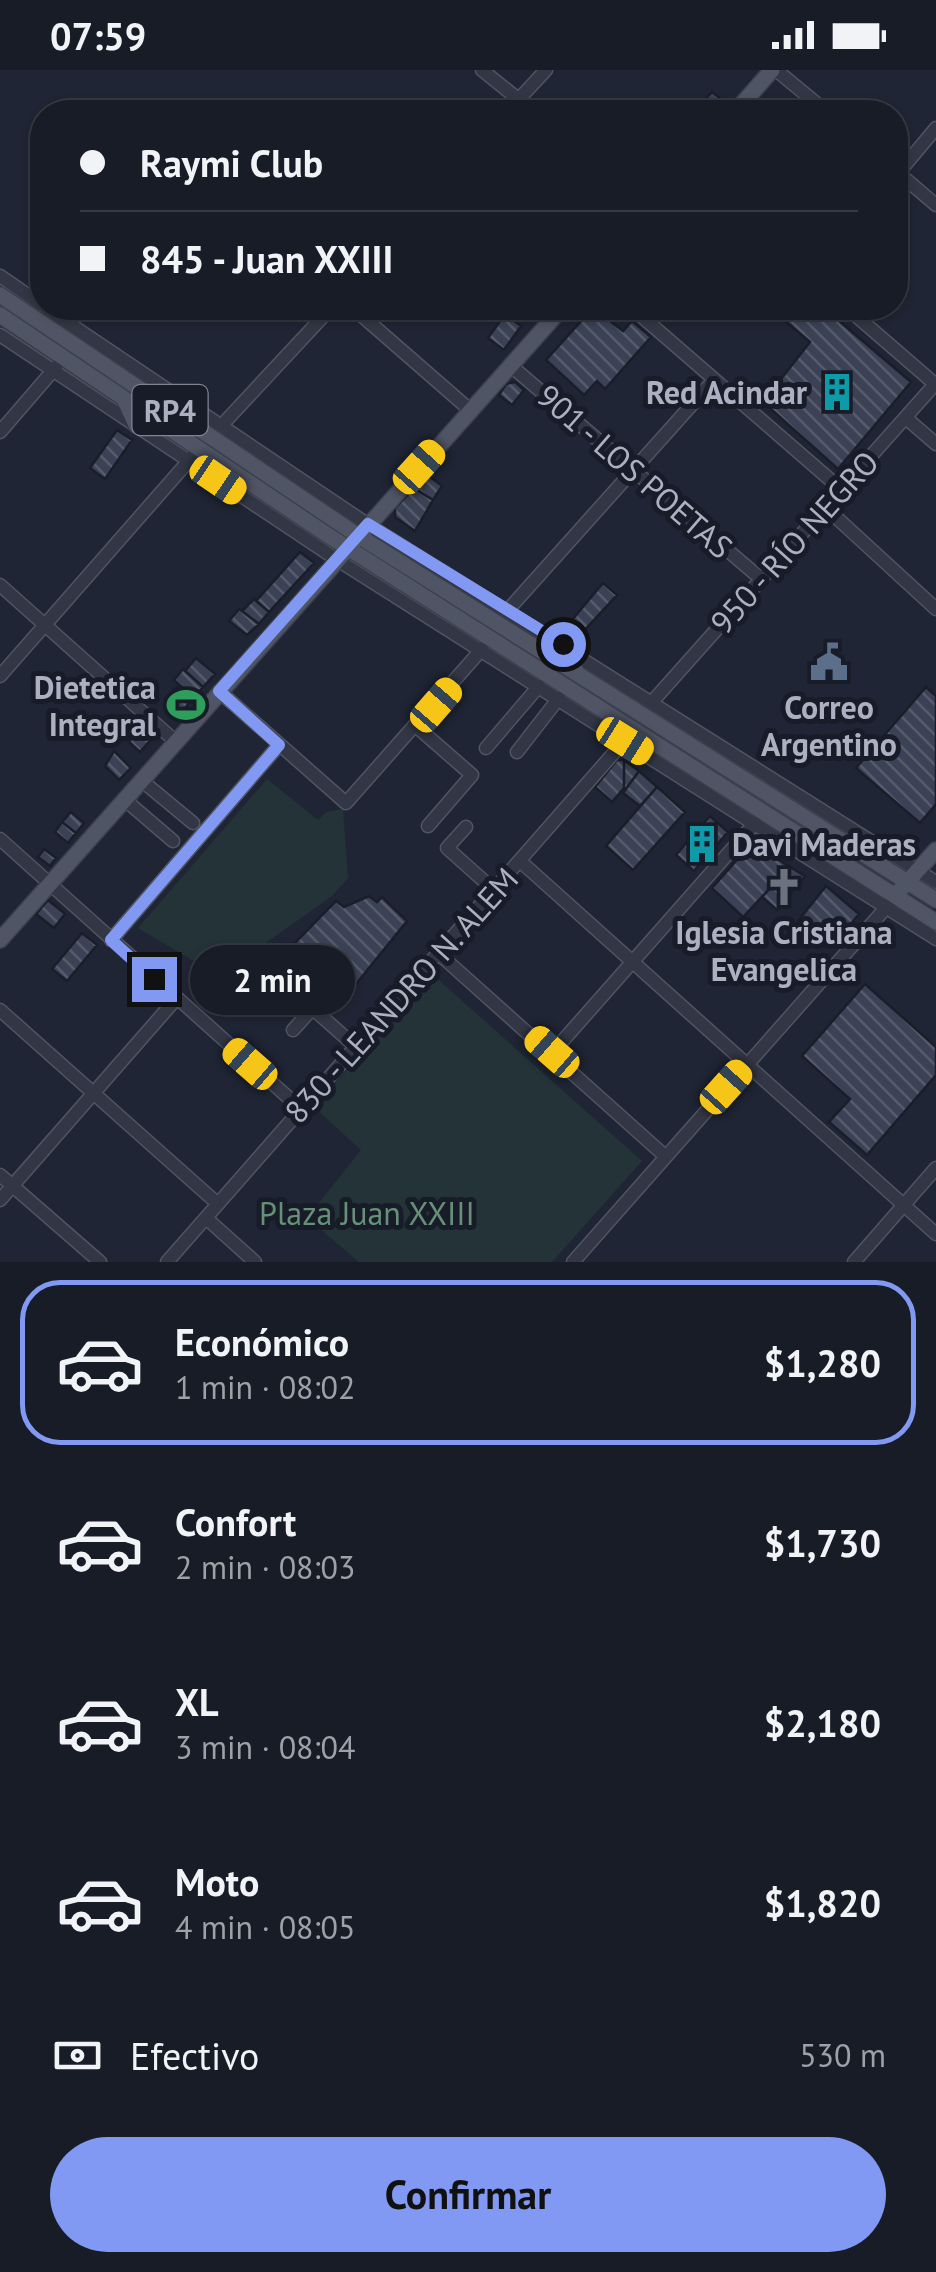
<!DOCTYPE html>
<html lang="es">
<head>
<meta charset="utf-8">
<style>
	:root { --surface:#171c27; --page:#20252f; --text:#f1f3f6; --muted:#9ea1a7; --line:#363a44; --accent:#8199f2 }
	body { margin:0; font-family:"PT Sans",sans-serif; background:var(--page); color:var(--text); height:100vh; display:flex; flex-direction:column; font-size:38px; white-space:nowrap }
	* { box-sizing:border-box; margin:0 }
	p { font-size:32px; color:var(--muted) }
	.icon { flex:none; width:55px; height:55px; fill:none; stroke:currentColor; stroke-width:2; stroke-linecap:round; stroke-linejoin:round }
	.map { position:relative; height:1192px; overflow:hidden }
	.drawer { display:flex; flex-direction:column; background:var(--surface); flex:1 }
	.drawer>* { flex:none }
	.top-card { position:absolute; left:30px; top:30px; width:878px; height:220px; border-radius:40px; box-shadow:0 2px 8px #0004,0 0 0 2px var(--line); display:grid; align-content:center; height:220px; padding:0 50px; background:var(--surface) }
	.end { position:absolute; width:45px; height:45px; margin:-22px; border:12px solid #8199f2; background:#111; box-shadow:0 0 0 5px #111 }
	.from { border-radius:50% }
	.bubble { position:absolute; height:70px; border-radius:35px; background:var(--surface); box-shadow:0 2px 8px #0004,0 0 0 2px var(--line); font-size:32px; font-weight:700; line-height:70px; text-align:center }
	.car { position:absolute; width:30px; height:60px; margin:-30px -15px; border-radius:12px; box-shadow:0 0 8px 2px #0007; background:linear-gradient(#f5c518 24%,#345 0 40%,#f5c518 0 76%,#345 0 86%,#f5c518 0) }
	.top-card b { display:flex; align-items:center; gap:35px; height:95px; font-size:38px }
	.top-card b+b { border-top:2px solid var(--line) }
	.top-card i { width:25px; height:25px; background:var(--text) }
	ul { padding:18px 0 0; list-style:none }
	li { display:flex; align-items:center; gap:30px; height:165px; margin:0 20px 15px; padding:0 30px; border:5px solid transparent; border-radius:40px }
	li div { flex:1 }
	li b { display:block; font-size:38px }
	li em { font-style:normal; font-weight:700 }
	li.active { border-color:var(--accent) }
	li>.icon { width:90px; height:90px; stroke-width:1.5 }
	.pay { display:flex; align-items:center; gap:25px; height:110px; padding:0 50px; font-size:38px }
	.pay p { margin-inline-start:auto }
	.action { display:flex; gap:20px; margin-top:auto; padding:20px 50px }
	.action a { flex:1; height:115px; border-radius:60px; background:var(--accent); color:#111; font-size:40px; font-weight:700; line-height:115px; text-align:center }
	.status { display:flex; justify-content:space-between; align-items:center; height:70px; padding:0 50px; background:var(--surface); direction:ltr }
	.status svg { height:28px; fill:currentColor }
	.map>svg:first-child { display:block }
</style>
</head>
<body>
<div class="status"><b>07:59</b><svg viewBox="0 0 49 12"><path d="M0 12V9h3v3zM5 12V6h3v6zM10 12V3h3v9zM15 12V0h3v12zM26 1h20v11H26zM47 4h2v5h-2z"/></svg></div>
<div class="map">
<svg width="936" height="1192" viewBox="0 0 936 1192">
	<defs>
		<pattern id="building-back-hatch" width="6" height="6" patternUnits="userSpaceOnUse" patternTransform="scale(2.5)"><rect width="6" height="6" fill="#3c4255"/><path d="M-1 5l2 2M0 0l6 6M5-1l2 2" fill="none" stroke="#565b6c"/></pattern>
	</defs>
	<rect width="100%" height="100%" fill="#1f2534"/>
	<!-- green -->
	<path fill="#243338" d="M 267,709 L 318,750 L 326,742 L 343,739 L 348,808 L 332,826 L 219,906 L 138,858 Z
		M 432,904 L 642,1091 L 552,1192 L 359,1192 L 307,1148 L 361,1080 L 314,1037 Z"/>
	<!-- building -->
	<path fill="url(#building-back-hatch)" stroke="#1a1e2b" stroke-width="2.5" d="M 712,22 L 723,31 L 708,42 L 700,35 Z
		M 593,238 L 623,261 L 632,251 L 651,267 L 605,319 L 597,311 L 584,325 L 546,290 Z
		M 770,238 L 824,238 L 911,312 L 838,399 L 763,332 L 810,272 Z
		M 505,244 L 521,256 L 504,280 L 488,268 Z
		M 515,312 L 524,320 L 512,335 L 499,325 L 506,314 Z
		M 117,360 L 132,370 L 105,409 L 90,398 Z
		M 425,403 L 442,416 L 433,430 L 414,418 Z
		M 414,418 L 433,430 L 415,461 L 395,447 L 395,438 Z
		M 300,482 L 314,493 L 269,542 L 256,531 Z
		M 603,513 L 617,525 L 580,565 L 567,556 Z
		M 254,529 L 269,542 L 259,554 L 242,541 Z
		M 239,539 L 259,554 L 247,565 L 229,551 Z
		M 196,588 L 215,604 L 203,617 L 185,601 Z
		M 183,599 L 203,617 L 194,628 L 174,610 Z
		M 179,615 L 194,628 L 182,641 L 167,627 Z
		M 926,617 L 936,626 L 936,734 L 920,753 L 856,698 Z
		M 136,649 L 154,666 L 140,682 L 129,672 L 133,667 L 127,661 Z
		M 114,681 L 131,698 L 119,710 L 105,696 Z
		M 617,690 L 624,690 L 624,718 L 612,732 L 595,717 Z
		M 624,690 L 639,701 L 623,723 L 624,718 Z
		M 639,701 L 657,717 L 640,736 L 623,723 Z
		M 657,717 L 685,742 L 633,800 L 606,776 Z
		M 71,742 L 84,753 L 76,763 L 62,752 Z
		M 710,746 L 728,762 L 694,801 L 676,785 Z
		M 62,752 L 76,763 L 68,773 L 55,762 Z
		M 752,773 L 790,797 L 743,847 L 712,818 Z
		M 44,779 L 56,788 L 50,796 L 38,787 Z
		M 790,797 L 805,806 L 777,840 L 762,827 Z
		M 826,816 L 859,844 L 831,878 L 798,851 Z
		M 369,826 L 377,832 L 382,827 L 407,851 L 352,919 L 295,873 L 336,831 L 344,837 Z
		M 48,830 L 65,844 L 54,858 L 36,844 Z
		M 82,863 L 97,875 L 67,911 L 52,899 Z
		M 865,914 L 936,977 L 936,1005 L 867,1085 L 829,1052 L 850,1029 L 802,986 Z"/>
	<g fill="none" stroke-linecap="round" stroke-linejoin="round">
		<!-- minor casing -->
		<g stroke="#505463" stroke-width="15">
			<path id="minor" d="M 482,0 L 534,42
				M 776,0 L 827,42
				M 507,42 L 546,0
				M 895,100 L 936,135
				M 895,107 L 936,58
				M 0,206 L 42,235
				M 46,238 L 367,454 L 936,812
				M 353,238 L 470,340
				M 632,238 L 842,420
				M 847,238 L 935,314
				M 0,265 L 336,489 L 936,869
				M 510,295 L 760,508
				M 906,348 L 936,374
				M 221,356 L 331,238
				M 0,362 L 57,296
				M 826,438 L 936,539
				M 0,515 L 175,671
				M 508,540 L 714,310
				M 0,606 L 193,386
				M 219,621 L 346,733 L 482,579
				M 652,632 L 936,313
				M 417,657 L 472,705 L 428,756
				M 486,678 L 539,616
				M 517,682 L 559,628
				M 141,710 L 193,753
				M 124,729 L 173,771
				M 466,757 L 447,778 L 494,820
				M 0,769 L 300,1038
				M 520,791 L 936,1164
				M 111,870 L 279,675
				M 438,883 L 665,1086
				M 312,938 L 355,976
				M 0,940 L 218,1134
				M 293,960 L 332,917
				M 552,983 L 755,753
				M 0,1105 L 100,1192
				M 0,1130 L 176,929
				M 206,1148 L 255,1192
				M 167,1192 L 627,668
				M 573,1192 L 891,832
				M 854,1192 L 936,1098"/>
		</g>
		<!-- major casing -->
		<g stroke="#3c404e" stroke-width="18">
			<path id="major" d="M 735,42 L 772,0
				M 0,225 L 357,465 L 936,830
				M 0,245 L 326,464 L 936,852
				M 125,331 L 136,355
				M 563,575 L 576,601
				M 901,819 L 936,780
				M 0,870 L 562,238"/>
		</g>
		<!-- minor -->
		<use href="#minor" stroke="#333745" stroke-width="12"/>
		<!-- major -->
		<use href="#major" stroke="#505565" stroke-width="15"/>
	</g>
	<g fill="none" stroke-linecap="round" stroke-linejoin="round">
		<!-- route -->
		<path stroke="#8199f2" stroke-width="12" d="M 154,909 L 111,870 L 279,675 L 219,621 L 368,454 L 563,574"/>
	</g>
	<!-- icons -->
	<defs>
		<g id="building-bare" transform="scale(3)"><path d="M-4-6H4V6H1V3H-1V6H-4ZM-2.5-4.3h1.7v1.8h-1.7ZM.8-4.3h1.7v1.8H.8ZM-2.5-1h1.7V.8h-1.7ZM.8-1h1.7V.8H.8Z" fill="#0f9aa8" stroke="#181c29" stroke-width="2.5" paint-order="stroke"/></g>
		<g id="civic-bare" transform="scale(3)"><path d="M-.6-6.5H3V-4.5H.6V-3L4-1V1h2V6H-6V1h2V-1L-.6-3ZM-1.2 2.5V6h2.4V2.5Z" fill="#5c6f8a" stroke="#181c29" stroke-width="2.5" paint-order="stroke"/></g>
		<g id="stadium-bare" transform="scale(3)"><path d="M0-5a6.5 5 0 1 0 0 10a6.5 5 0 1 0 0-10ZM-3.5-1.8h7v3.6h-7Z" fill="#2e9e5b" stroke="#181c29" stroke-width="2.5" paint-order="stroke"/></g>
		<g id="church-bare" transform="scale(3)"><path d="M-1.2-6h2.4v3.5h3.3v2.4h-3.3V6h-2.4V-.1h-3.3v-2.4h3.3Z" fill="#6b7280" stroke="#181c29" stroke-width="2.5" paint-order="stroke"/></g>
	</defs>
	<g fill-rule="evenodd">
		<use href="#building-bare" x="837" y="322"/>
		<use href="#civic-bare" x="829" y="592"/>
		<use href="#stadium-bare" x="186" y="635"/>
		<use href="#building-bare" x="702" y="774"/>
		<use href="#church-bare" x="784" y="817"/>
	</g>
	<g text-anchor="middle" dominant-baseline="central" stroke-width="10" stroke-linejoin="round" paint-order="stroke">
		<!-- shield labels -->
		<rect fill="#181c29" stroke="#808494" stroke-width="2.5" x="132.5" y="315" width="75" height="50" rx="8"/>
		<g font-size="30" font-weight="bold" fill="#acb1c2">
			<text x="170" y="340">RP4</text>
		</g>
		<!-- poi labels -->
		<g font-size="32" font-weight="bold" fill="#acb1c2" stroke="#181c29" text-anchor="end">
			<text x="807" y="322">Red Acindar</text>
			<text x="156" y="617">Dietetica<tspan x="156" dy="37">Integral</tspan></text>
			<text x="829" y="637" text-anchor="middle">Correo<tspan x="829" dy="37">Argentino</tspan></text>
			<text x="732" y="774" text-anchor="start">Davi Maderas</text>
			<text x="784" y="862" text-anchor="middle">Iglesia Cristiana<tspan x="784" dy="37">Evangelica</tspan></text>
		</g>
		<!-- street labels -->
		<g font-size="32" fill="#acb1c2" stroke="#181c29">
			<text transform="translate(635 401) rotate(41)">901 - LOS POETAS</text>
			<text transform="translate(794 472) rotate(-48)">950 - RÍO NEGRO</text>
			<text transform="translate(401 925) rotate(-48)">830 - LEANDRO N. ALEM</text>
		</g>
		<!-- park labels -->
		<g font-size="32" fill="#669077" stroke="#181c29">
			<text x="367" y="1143">Plaza Juan XXIII</text>
		</g>
	</g>
</svg>
<i class="end from" style="left:563px;top:574px"></i>
<i class="end" style="left:154px;top:909px"></i>
<div class="bubble" style="left:190px;top:875px;width:165px">2 min</div>
<i class="car" style="left:419px;top:397px;rotate:42deg"></i>
<i class="car" style="left:218px;top:410px;rotate:124deg"></i>
<i class="car" style="left:436px;top:635px;rotate:41deg"></i>
<i class="car" style="left:625px;top:671px;rotate:122deg"></i>
<i class="car" style="left:552px;top:982px;rotate:311deg"></i>
<i class="car" style="left:250px;top:994px;rotate:311deg"></i>
<i class="car" style="left:726px;top:1017px;rotate:42deg"></i>
<div class="top-card">
<b><i class="from"></i>Raymi Club</b>
<b><i></i>845 - Juan XXIII</b>
</div>
</div>
<section class="drawer">
<ul>
<li class="active"><svg class="icon" aria-label="car" viewBox="0 0 24 24"><path d="M5 17H2v-5l4-1 3-4h7l3 4 3 1v5h-3M9 17h6M6 11h13"/><circle cx="7" cy="17" r="2"/><circle cx="17" cy="17" r="2"/></svg><div><b>Económico</b><p>1 min · 08:02</p></div><em>$1,280</em></li>
<li><svg class="icon" aria-label="car" viewBox="0 0 24 24"><path d="M5 17H2v-5l4-1 3-4h7l3 4 3 1v5h-3M9 17h6M6 11h13"/><circle cx="7" cy="17" r="2"/><circle cx="17" cy="17" r="2"/></svg><div><b>Confort</b><p>2 min · 08:03</p></div><em>$1,730</em></li>
<li><svg class="icon" aria-label="car" viewBox="0 0 24 24"><path d="M5 17H2v-5l4-1 3-4h7l3 4 3 1v5h-3M9 17h6M6 11h13"/><circle cx="7" cy="17" r="2"/><circle cx="17" cy="17" r="2"/></svg><div><b>XL</b><p>3 min · 08:04</p></div><em>$2,180</em></li>
<li><svg class="icon" aria-label="car" viewBox="0 0 24 24"><path d="M5 17H2v-5l4-1 3-4h7l3 4 3 1v5h-3M9 17h6M6 11h13"/><circle cx="7" cy="17" r="2"/><circle cx="17" cy="17" r="2"/></svg><div><b>Moto</b><p>4 min · 08:05</p></div><em>$1,820</em></li>
</ul>
<div class="pay"><svg class="icon" aria-label="cash" viewBox="0 0 24 24"><path d="M3 7h18v10H3z"/><circle cx="12" cy="12" r="2"/></svg>Efectivo<p>530 m</p></div>
<div class="action"><a>Confirmar</a></div>
</section>
</body>
</html>
